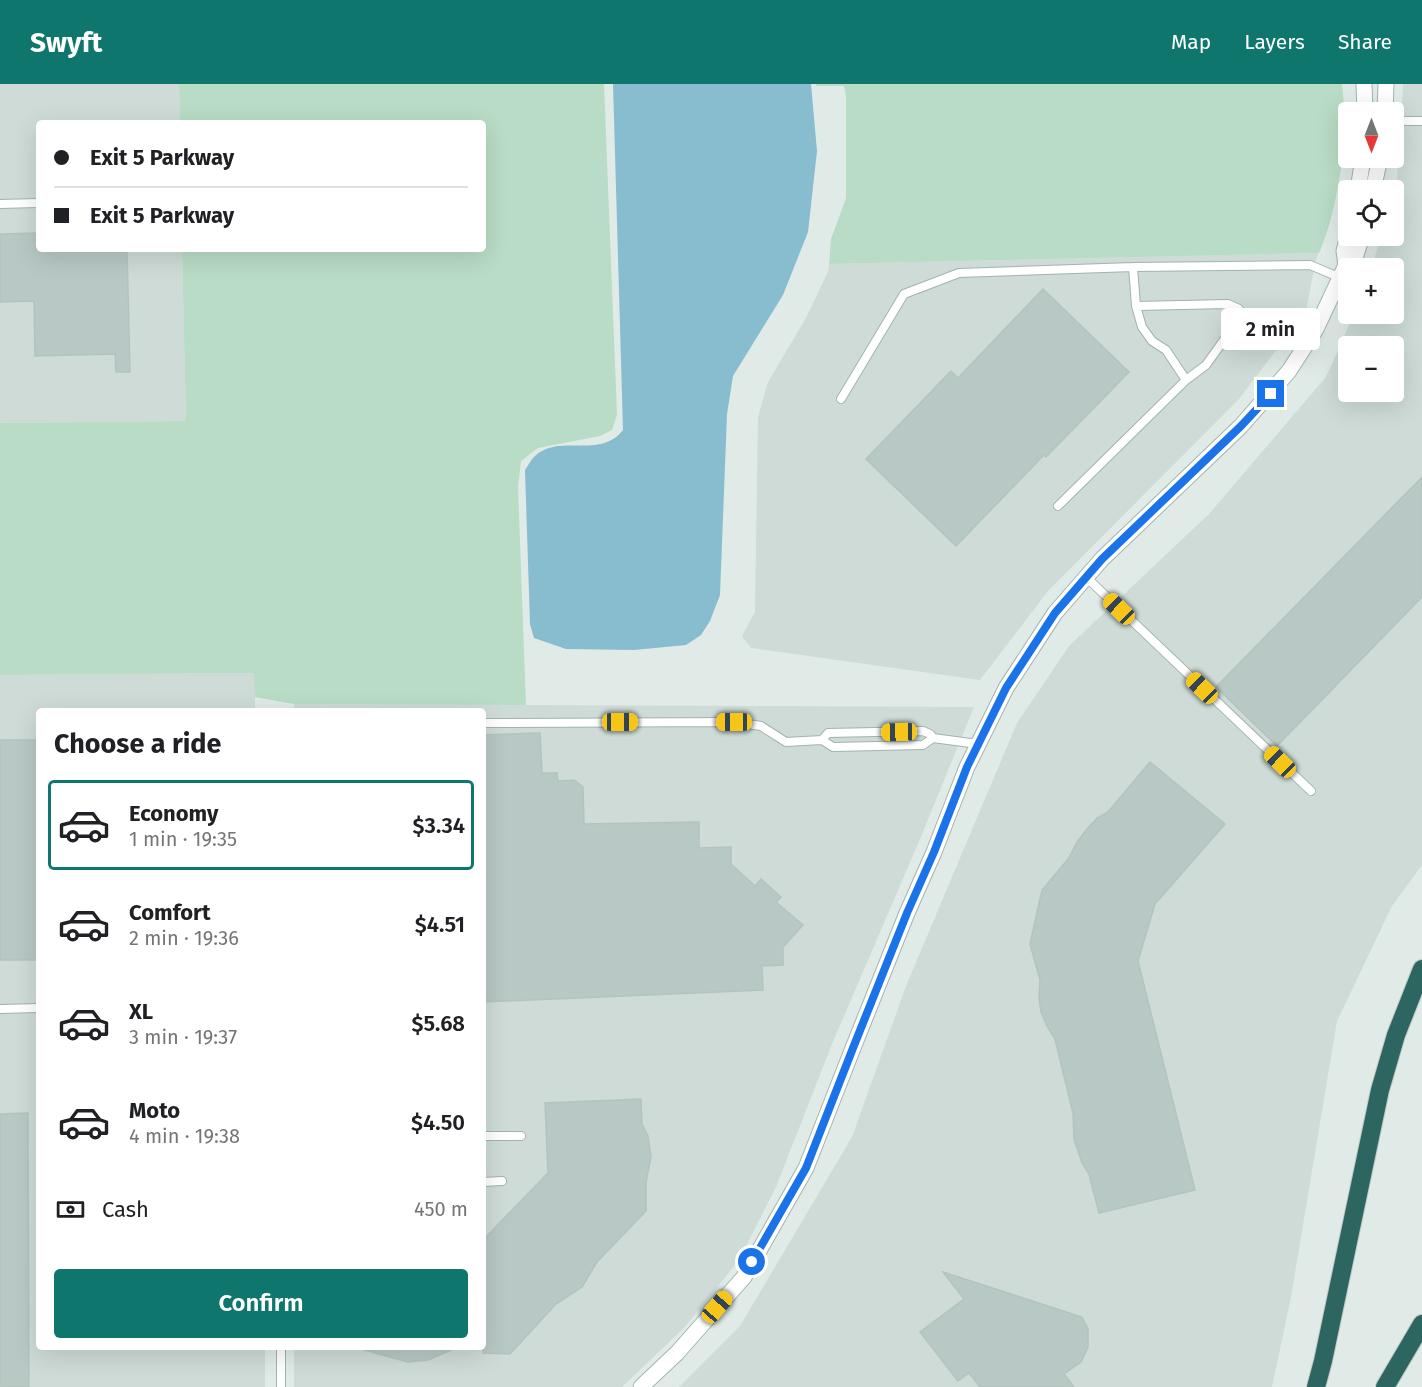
<!DOCTYPE html>
<html lang="en">
<head>
<meta charset="utf-8">
<style>
	:root { --surface:#fff; --page:#f6f6f6; --text:#202124; --muted:#757577; --line:#e0e0e0; --accent:#0f766e }
	body { margin:0; font-family:"Fira Sans",sans-serif; background:var(--page); color:var(--text); height:100vh; display:flex; flex-direction:column; font-size:22px; white-space:nowrap }
	* { box-sizing:border-box; margin:0 }
	p { font-size:20px; color:var(--muted) }
	.icon { flex:none; width:33px; height:33px; fill:none; stroke:currentColor; stroke-width:2; stroke-linecap:round; stroke-linejoin:round }
	.map { position:relative; flex:1; overflow:hidden }
	.drawer { position:absolute; left:36px; top:624px; width:450px; height:642px; display:flex; flex-direction:column; background:var(--surface); border-radius:6px; box-shadow:0 6px 24px #0002 }
	.drawer>* { flex:none }
	.guide { position:absolute; left:36px; top:36px; width:450px; height:132px; border-radius:6px; box-shadow:0 6px 24px #0002; display:grid; align-content:center; height:132px; padding:0 18px; background:var(--surface) }
	.needle { width:39px; rotate:180deg }
	.fabs { position:absolute; left:1338px; top:18px; display:grid; gap:12px }
	.fabs a { display:grid; place-items:center; width:66px; height:66px; border-radius:6px; background:var(--surface); box-shadow:0 6px 24px #0002; font-size:30px }
	.end { position:absolute; width:27px; height:27px; margin:-14px; border:8px solid #1a73e8; background:#fff; box-shadow:0 0 0 3px #fff }
	.from { border-radius:50% }
	.bubble { position:absolute; height:42px; border-radius:6px; background:var(--surface); box-shadow:0 6px 24px #0002; font-size:20px; font-weight:600; line-height:42px; text-align:center }
	.car { position:absolute; width:18px; height:36px; margin:-18px -9px; border-radius:8px; box-shadow:0 0 4px 2px #0007; background:linear-gradient(#f5c518 24%,#345 0 40%,#f5c518 0 76%,#345 0 86%,#f5c518 0) }
	.guide b { display:flex; align-items:center; gap:21px; height:57px; font-size:22px }
	.guide b+b { border-top:2px solid var(--line) }
	.guide i { width:15px; height:15px; background:var(--text) }
	ul { padding:0; list-style:none }
	li { display:flex; align-items:center; gap:18px; height:90px; margin:0 12px 9px; padding:0 6px; border:3px solid transparent; border-radius:6px }
	li div { flex:1 }
	li b { display:block; font-size:22px }
	li em { font-style:normal; font-weight:600 }
	li.current { border-color:var(--accent) }
	li>.icon { width:54px; height:54px; stroke-width:1.5 }
	h2 { padding:0 18px; font-size:27px; line-height:72px }
	.pay { display:flex; align-items:center; gap:15px; height:66px; padding:0 18px; font-size:22px }
	.pay p { margin-inline-start:auto }
	.primary-button { display:flex; gap:12px; margin-top:auto; padding:12px 18px }
	.primary-button a { flex:1; height:69px; border-radius:6px; background:var(--accent); color:#fff; font-size:24px; font-weight:600; line-height:69px; text-align:center }
	header { display:flex; align-items:center; gap:36px; box-sizing:border-box; height:84px; padding:0 30px; background:var(--accent); color:#fff }
	header strong { font-size:28px }
	nav { display:flex; gap:33px; margin-inline-start:auto; font-size:21px }
	.map>svg:first-child { display:block }
</style>
</head>
<body>
<header>
<strong>Swyft</strong>
<nav><a>Map</a><a>Layers</a><a>Share</a></nav>
</header>
<div class="map">
<svg width="1422" height="1303" viewBox="0 0 1422 1303">
	<rect width="100%" height="100%" fill="#e0ebe7"/>
	<!-- built -->
	<path fill="#cedbd6" fill-rule="evenodd" d="M 0,0 L 179,0 L 180,39 L 39,39 L 39,165 L 182,165 L 186,337 L 0,339 Z
		M 1403,0 L 1422,0 L 1422,781 L 1392,822 L 1337,937 L 1291,1213 L 1272,1303 L 679,1303 L 740,1242 L 852,1053 L 906,902 L 1017,639 L 1069,562 L 1209,430 L 1326,293 L 1354,230 L 1394,230 L 1394,184 L 1371,184 L 1382,152 L 1394,152 L 1394,109 L 1397,97 ZM 1348,262 L 1394,262 L 1394,308 L 1348,308 Z
		M 1319,169 L 1316,175 L 1306,227 L 1239,315 L 1048,507 L 980,596 L 751,564 L 742,552 L 755,528 L 758,333 L 768,298 L 806,234 L 828,188 L 829,180 Z
		M 255,589 L 255,627 L 39,627 L 39,1263 L 265,1263 L 265,1303 L 0,1303 L 0,591 Z
		M 294,620 L 974,623 L 920,755 L 832,960 L 776,1103 L 739,1176 L 684,1244 L 622,1303 L 294,1303 L 294,1263 L 483,1263 L 483,627 L 294,627 Z"/>
	<!-- green -->
	<path fill="#b9dcc6" d="M 179,0 L 604,0 L 617,331 L 612,346 L 600,352 L 538,364 L 521,377 L 518,403 L 526,621 L 294,620 L 255,613 L 254,589 L 0,591 L 0,339 L 186,337 L 182,165 L 483,165 L 483,39 L 180,39 Z
		M 816,0 L 1342,0 C 1343,12 1345,25 1345,37 C 1345,72 1334,138 1319,169 L 829,180 L 831,155 L 846,114 L 846,12 L 844,2 L 816,2 Z"/>
	<!-- water -->
	<path fill="#88bccf" d="M 613,0 L 811,0 L 817,67 L 808,148 L 783,211 L 733,292 L 727,330 L 720,511 L 710,537 L 701,551 L 686,561 L 634,566 L 566,565 L 534,554 L 530,540 L 525,386 C 529,380 533,372 540,368 C 566,352 601,374 623,346 Z"/>
	<!-- building -->
	<path fill="#b8c8c4" stroke="#b3c4bf" stroke-width="1.5" d="M 39,149 L 39,165 L 127,165 L 130,288 L 116,288 L 115,270 L 35,272 L 34,217 L 0,218 L 0,150 Z
		M 1043,205 L 1129,288 L 1046,373 L 1044,371 L 956,462 L 866,375 L 951,287 L 958,294 Z
		M 1422,393 L 1422,513 L 1277,662 L 1216,603 Z
		M 540,649 L 542,689 L 557,689 L 558,697 L 574,696 L 583,703 L 584,740 L 699,738 L 699,764 L 731,763 L 731,780 L 755,802 L 761,795 L 781,813 L 776,818 L 803,841 L 783,863 L 783,881 L 762,882 L 763,906 L 483,918 L 483,651 Z
		M 0,656 L 39,656 L 39,876 L 0,876 Z
		M 1150,678 L 1225,740 L 1155,820 L 1138,877 L 1195,1106 L 1099,1129 L 1089,1090 L 1082,1079 L 1074,1055 L 1073,1029 L 1055,955 L 1047,942 L 1041,928 L 1039,914 L 1040,896 L 1030,860 L 1042,806 L 1069,774 L 1077,758 L 1087,745 L 1097,734 L 1108,728 Z
		M 641,1015 L 642,1040 L 648,1052 L 651,1073 L 646,1098 L 646,1127 L 597,1178 L 582,1203 L 556,1220 L 510,1270 L 483,1269 L 483,1156 L 548,1089 L 545,1019 Z
		M 28,1029 L 29,1303 L 0,1303 L 0,1030 Z
		M 943,1188 L 1082,1233 L 1088,1245 L 1088,1263 L 1081,1278 L 1064,1290 L 1074,1303 L 980,1303 L 969,1289 L 958,1297 L 920,1248 L 964,1215 Z
		M 365,1263 L 458,1263 L 428,1276 L 408,1278 L 364,1266 Z"/>
	<g fill="none" stroke-linecap="round" stroke-linejoin="round">
		<!-- service casing -->
		<g stroke="#a3b3af" stroke-width="10">
			<path id="service" d="M 1394,37 L 1422,37
				M 0,120 L 39,119
				M 1136,222 L 1228,220 L 1239,225 L 1239,235 L 1206,281 L 1186,296
				M 841,315 L 904,210 L 959,189 L 1133,183 L 1310,181 L 1341,194
				M 1058,422 L 1186,296 L 1166,266 L 1152,257 L 1142,243 L 1136,222 L 1133,183
				M 1086,493 L 1311,707
				M 483,639 L 734,638 L 761,642 L 786,658 L 822,656 L 833,663 L 923,661 L 933,654 L 930,650 L 923,647 L 828,649 L 822,656
				M 933,654 L 978,660
				M 0,925 L 39,924
				M 483,1052 L 521,1052
				M 483,1098 L 502,1097
				M 281,1263 L 281,1303"/>
		</g>
		<!-- minor casing -->
		<g stroke="#a3b3af" stroke-width="17">
			<path id="minor" d="M 1364,0 L 1365,28
				M 1385,28 L 1386,0
				M 1358,106 L 1363,74
				M 1373,106 L 1380,74
				M 1346,181 L 1344,167 L 1348,151
				M 641,1303 L 677,1269 L 744,1193 L 806,1084 L 853,964 L 907,829 L 934,768 L 967,683 L 1006,604 L 1055,529 L 1102,475 L 1241,342 L 1289,287 L 1316,245 L 1346,181 L 1356,171 L 1362,152"/>
		</g>
		<!-- motorway casing -->
		<g stroke="#c1c8c7" stroke-width="20">
			<path id="motorway" d="M 1316,1303 L 1323,1277 L 1380,1006 L 1396,951 L 1422,885
				M 1385,1303 L 1422,1240"/>
		</g>
		<!-- service -->
		<use href="#service" stroke="#fff" stroke-width="8"/>
		<!-- minor -->
		<use href="#minor" stroke="#fff" stroke-width="15"/>
		<!-- motorway -->
		<use href="#motorway" stroke="#2d6661" stroke-width="18"/>
	</g>
	<g fill="none" stroke-linecap="round" stroke-linejoin="round">
		<!-- route -->
		<path stroke="#1a73e8" stroke-width="8" d="M 752,1178 L 806,1084 L 853,964 L 907,829 L 934,768 L 967,683 L 1006,604 L 1055,529 L 1102,475 L 1241,342 L 1271,310"/>
	</g>
</svg>
<div class="fabs">
<a><svg class="needle" viewBox="-14 -14 28 28"><path d="M0-13l5 13h-10z" fill="#e53935"/><path d="M0 13l5-13h-10z" fill="#757577"/></svg></a>
<a><svg class="icon" aria-label="locate" viewBox="0 0 24 24"><circle cx="12" cy="12" r="6"/><path d="M12 2v4M12 18v4M2 12h4M18 12h4"/></svg></a>
<a>+</a>
<a>−</a>
</div>
<i class="end from" style="left:752px;top:1178px"></i>
<i class="end" style="left:1271px;top:310px"></i>
<div class="bubble" style="left:1221px;top:224px;width:99px">2 min</div>
<i class="car" style="left:1119px;top:525px;rotate:314deg"></i>
<i class="car" style="left:1202px;top:604px;rotate:314deg"></i>
<i class="car" style="left:620px;top:638px;rotate:90deg"></i>
<i class="car" style="left:734px;top:638px;rotate:270deg"></i>
<i class="car" style="left:899px;top:648px;rotate:269deg"></i>
<i class="car" style="left:1280px;top:678px;rotate:314deg"></i>
<i class="car" style="left:717px;top:1223px;rotate:41deg"></i>
<div class="guide">
<b><i class="from"></i>Exit 5 Parkway</b>
<b><i></i>Exit 5 Parkway</b>
</div>
<section class="drawer">
<h2>Choose a ride</h2>
<ul>
<li class="current"><svg class="icon" aria-label="car" viewBox="0 0 24 24"><path d="M5 17H2v-5l4-1 3-4h7l3 4 3 1v5h-3M9 17h6M6 11h13"/><circle cx="7" cy="17" r="2"/><circle cx="17" cy="17" r="2"/></svg><div><b>Economy</b><p>1 min · 19:35</p></div><em>$3.34</em></li>
<li><svg class="icon" aria-label="car" viewBox="0 0 24 24"><path d="M5 17H2v-5l4-1 3-4h7l3 4 3 1v5h-3M9 17h6M6 11h13"/><circle cx="7" cy="17" r="2"/><circle cx="17" cy="17" r="2"/></svg><div><b>Comfort</b><p>2 min · 19:36</p></div><em>$4.51</em></li>
<li><svg class="icon" aria-label="car" viewBox="0 0 24 24"><path d="M5 17H2v-5l4-1 3-4h7l3 4 3 1v5h-3M9 17h6M6 11h13"/><circle cx="7" cy="17" r="2"/><circle cx="17" cy="17" r="2"/></svg><div><b>XL</b><p>3 min · 19:37</p></div><em>$5.68</em></li>
<li><svg class="icon" aria-label="car" viewBox="0 0 24 24"><path d="M5 17H2v-5l4-1 3-4h7l3 4 3 1v5h-3M9 17h6M6 11h13"/><circle cx="7" cy="17" r="2"/><circle cx="17" cy="17" r="2"/></svg><div><b>Moto</b><p>4 min · 19:38</p></div><em>$4.50</em></li>
</ul>
<div class="pay"><svg class="icon" aria-label="cash" viewBox="0 0 24 24"><path d="M3 7h18v10H3z"/><circle cx="12" cy="12" r="2"/></svg>Cash<p>450 m</p></div>
<div class="primary-button"><a>Confirm</a></div>
</section>
</div>
</body>
</html>
